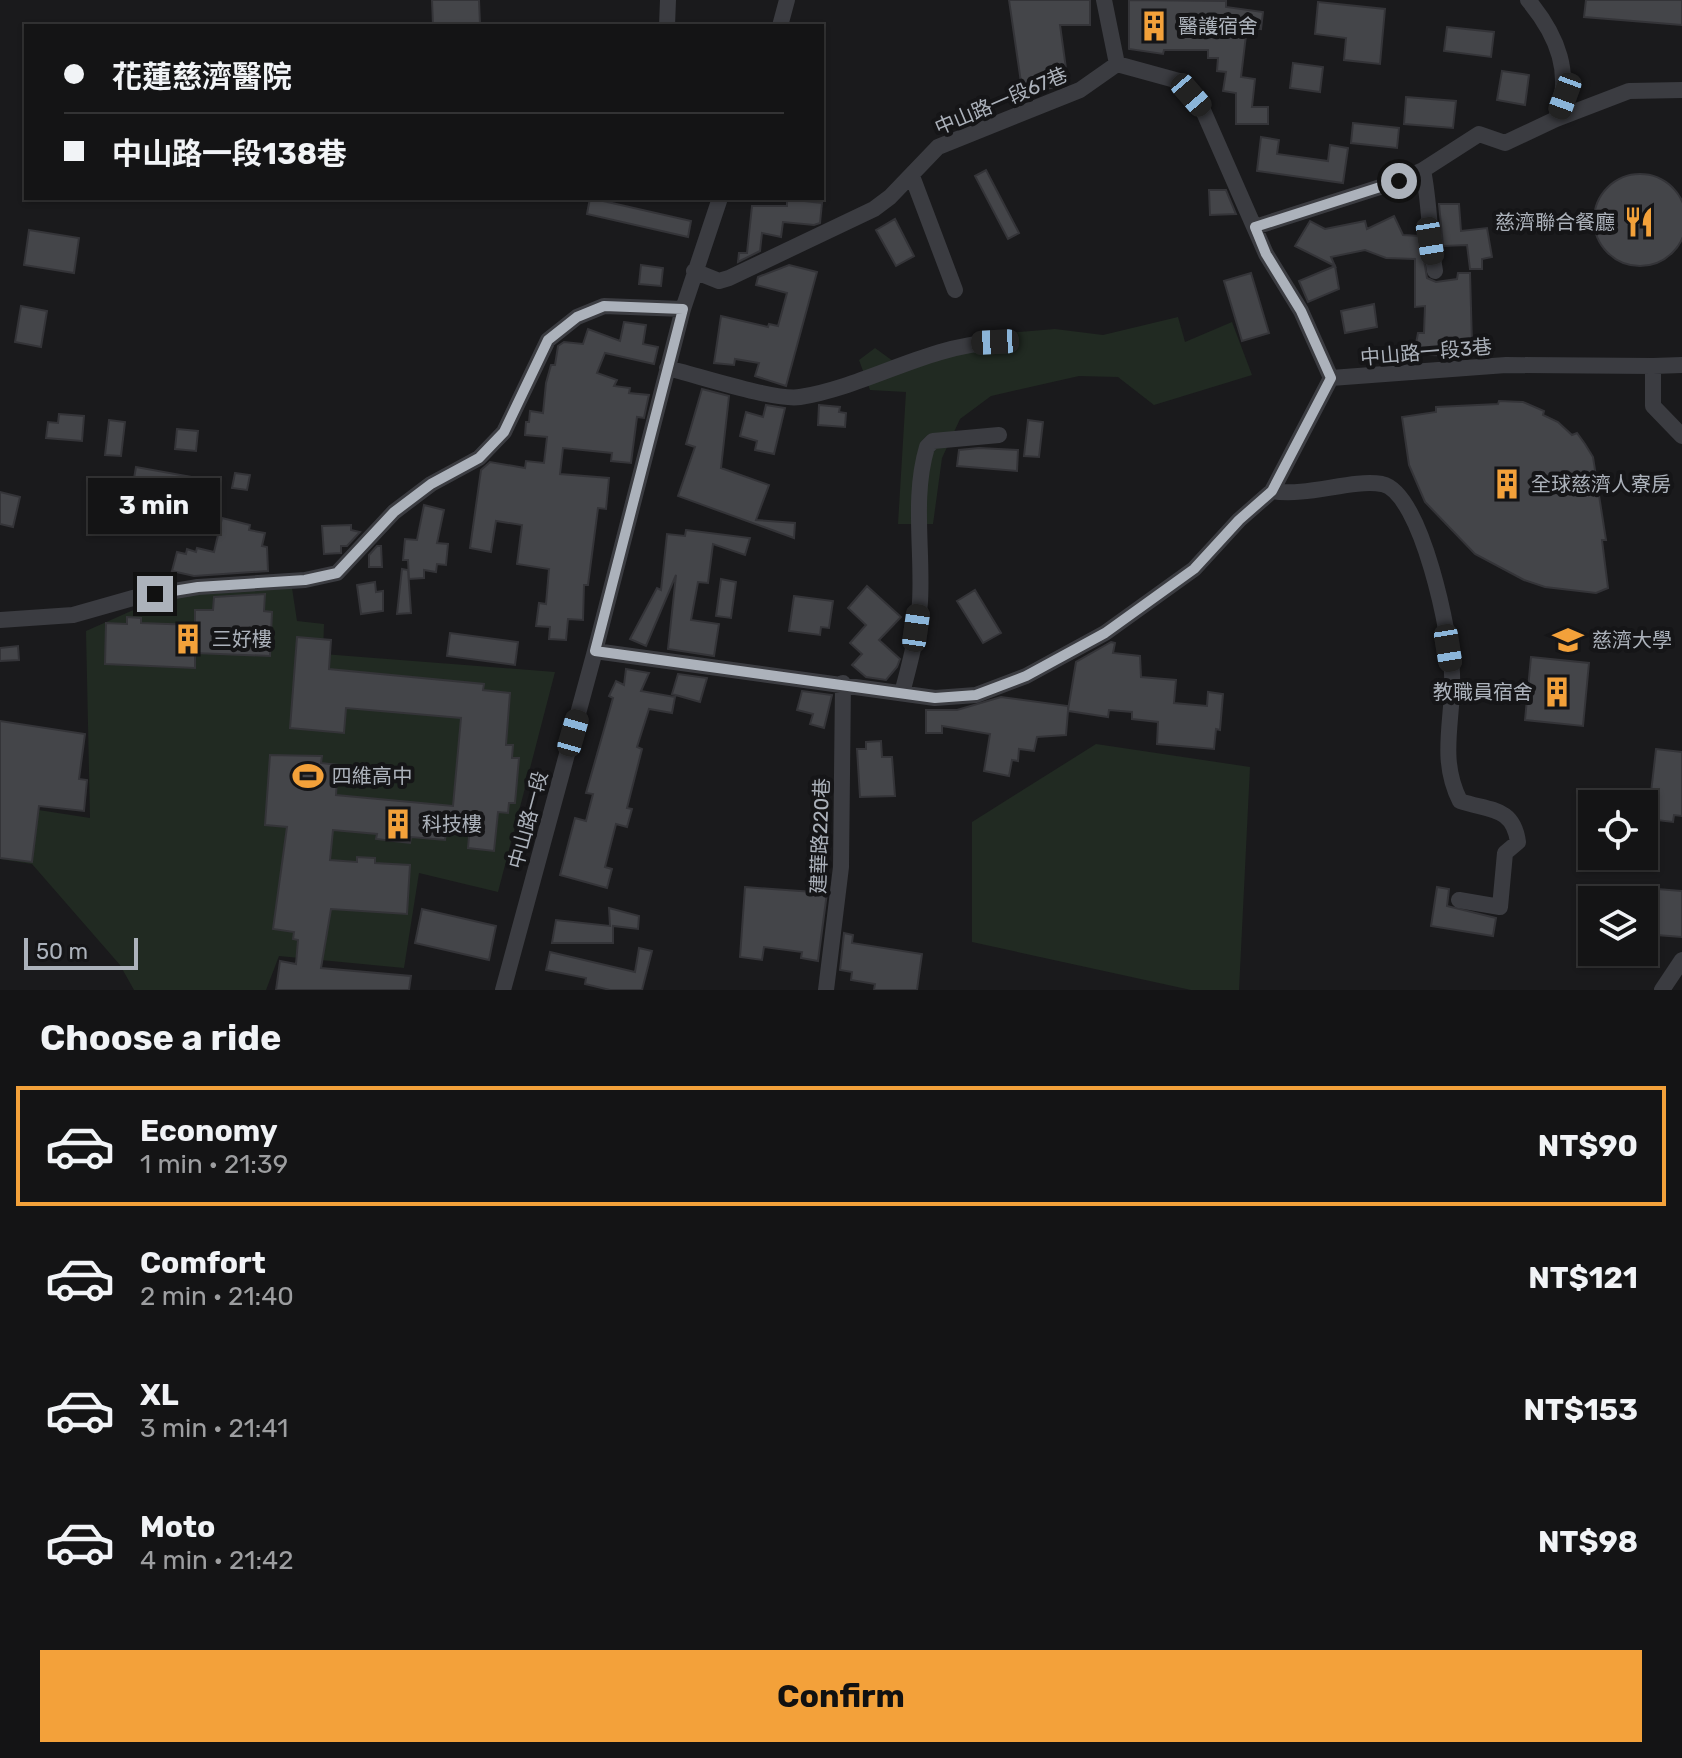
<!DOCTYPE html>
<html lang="en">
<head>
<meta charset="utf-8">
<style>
	:root { --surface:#141415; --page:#212122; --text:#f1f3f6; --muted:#9d9ea0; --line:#333334; --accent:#f3a13a }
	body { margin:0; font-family:Rubik,"Noto Sans TC",sans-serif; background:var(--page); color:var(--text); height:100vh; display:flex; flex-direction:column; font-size:30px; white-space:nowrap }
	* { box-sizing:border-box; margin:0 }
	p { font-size:26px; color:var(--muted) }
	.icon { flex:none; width:44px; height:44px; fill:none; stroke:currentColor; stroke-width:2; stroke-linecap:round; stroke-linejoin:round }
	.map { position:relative; height:990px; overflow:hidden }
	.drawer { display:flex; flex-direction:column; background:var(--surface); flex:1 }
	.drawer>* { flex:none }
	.hud { position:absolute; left:24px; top:24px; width:800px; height:176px; border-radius:0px; box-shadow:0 2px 6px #0004,0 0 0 2px var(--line); display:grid; align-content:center; height:176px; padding:0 40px; background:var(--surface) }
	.fabs { position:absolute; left:1578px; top:790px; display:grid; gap:16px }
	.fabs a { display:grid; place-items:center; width:80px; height:80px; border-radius:0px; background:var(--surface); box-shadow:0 2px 6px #0004,0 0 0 2px var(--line); font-size:40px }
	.scale { position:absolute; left:24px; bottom:20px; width:114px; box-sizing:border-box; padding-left:8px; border:4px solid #acb2bb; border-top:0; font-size:22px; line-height:28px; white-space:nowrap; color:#acb2bb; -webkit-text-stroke:6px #151517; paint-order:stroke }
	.end { position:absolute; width:36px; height:36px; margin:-18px; border:10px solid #acb2bb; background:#111; box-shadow:0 0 0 4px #111 }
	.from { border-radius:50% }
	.bubble { position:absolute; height:56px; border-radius:0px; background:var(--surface); box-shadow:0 2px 6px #0004,0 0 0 2px var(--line); font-size:26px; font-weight:700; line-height:56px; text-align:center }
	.car { position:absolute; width:24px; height:48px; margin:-24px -12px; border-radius:10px; box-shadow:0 0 6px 2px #0007; background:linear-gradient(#222 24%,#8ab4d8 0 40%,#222 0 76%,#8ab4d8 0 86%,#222 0) }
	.hud b { display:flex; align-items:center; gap:28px; height:76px; font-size:30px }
	.hud b+b { border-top:2px solid var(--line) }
	.hud i { width:20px; height:20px; background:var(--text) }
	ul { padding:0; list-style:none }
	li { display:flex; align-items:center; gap:24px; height:120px; margin:0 16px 12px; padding:0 24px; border:4px solid transparent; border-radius:0px }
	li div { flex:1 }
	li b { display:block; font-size:30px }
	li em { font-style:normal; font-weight:700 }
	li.selected { border-color:var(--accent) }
	li>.icon { width:72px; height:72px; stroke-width:1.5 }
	h2 { padding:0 40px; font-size:36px; line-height:96px }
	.primary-button { display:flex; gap:16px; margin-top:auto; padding:16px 40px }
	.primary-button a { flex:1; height:92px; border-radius:0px; background:var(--accent); color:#111; font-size:32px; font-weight:700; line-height:92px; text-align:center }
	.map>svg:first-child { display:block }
</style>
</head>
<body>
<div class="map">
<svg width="1682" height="990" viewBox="0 0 1682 990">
	<rect width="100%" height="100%" fill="#1a1a1c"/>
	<!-- green -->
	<path fill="#212a22" d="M 1178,317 L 1185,342 L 1232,322 L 1252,375 L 1154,405 L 1118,377 L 1079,376 L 991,396 L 960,419 L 942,458 L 933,524 L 898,524 L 906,392 L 870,390 L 859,360 L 875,348 L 897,364 L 982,335 L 1055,329 L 1103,335 Z
		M 292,588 L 297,621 L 324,624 L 323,654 L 555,672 L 498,892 L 419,873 L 404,968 L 279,956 L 266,990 L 134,990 L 120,965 L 32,864 L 0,859 L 0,804 L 90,818 L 86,631 L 165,596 Z
		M 1096,744 L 1250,767 L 1239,990 L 1191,990 L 972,942 L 972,822 Z"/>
	<!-- building -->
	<path fill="#444549" stroke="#343438" stroke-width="2" d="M 432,0 L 479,0 L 480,24 L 433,25 Z
		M 1009,0 L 1090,0 L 1090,25 L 1060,25 L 1068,83 L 1023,96 Z
		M 1129,0 L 1226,1 L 1226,7 L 1263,12 L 1261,29 L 1247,27 L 1241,77 L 1255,79 L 1252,107 L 1268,107 L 1268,124 L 1236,124 L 1236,93 L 1223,91 L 1226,72 L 1217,71 L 1218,58 L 1208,58 L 1208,50 L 1164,50 L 1163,54 L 1129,49 Z
		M 1586,0 L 1682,0 L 1682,25 L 1584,17 Z
		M 1318,2 L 1385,9 L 1380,64 L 1344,60 L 1346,38 L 1315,34 Z
		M 1447,27 L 1494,32 L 1491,57 L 1444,51 Z
		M 1293,63 L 1323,67 L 1320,92 L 1290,88 Z
		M 1502,71 L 1529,75 L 1525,105 L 1497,100 Z
		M 1406,97 L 1456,101 L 1453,128 L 1404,124 Z
		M 1353,123 L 1399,128 L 1397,148 L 1351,143 Z
		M 1261,137 L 1279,140 L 1277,154 L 1328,161 L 1330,145 L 1348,148 L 1343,183 L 1257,171 Z
		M 986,170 L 1019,233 L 1008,239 L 975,176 Z
		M1594 220a46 46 0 1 1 92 0a46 46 0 1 1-92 0Z
		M 1209,190 L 1226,190 L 1236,214 L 1210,215 Z
		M 590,198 L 691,221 L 688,237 L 587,214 Z
		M 787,199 L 822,203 L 820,223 L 814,225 L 783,222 L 781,237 L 762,233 L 760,251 L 738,262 L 739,253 L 747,253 L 752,206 L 787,206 Z
		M 1439,204 L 1459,204 L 1461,231 L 1487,228 L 1492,257 L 1482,259 L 1482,269 L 1470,269 L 1467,245 L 1443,246 Z
		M 1394,216 L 1403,235 L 1420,236 L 1427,278 L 1436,282 L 1457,279 L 1458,273 L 1470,273 L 1472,344 L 1451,343 L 1450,356 L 1414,354 L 1418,333 L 1424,333 L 1425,306 L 1415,307 L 1415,259 L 1386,258 L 1365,250 L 1331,257 L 1335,266 L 1295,246 L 1310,221 L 1325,229 L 1365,221 L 1367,229 Z
		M 895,219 L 914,256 L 896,266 L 876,230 Z
		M 29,230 L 79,238 L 74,273 L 24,265 Z
		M 641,265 L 663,268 L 661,286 L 639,284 Z
		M 789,265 L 817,272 L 786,386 L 755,376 L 759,363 L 735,359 L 734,365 L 714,363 L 721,316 L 768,327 L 769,324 L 778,326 L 787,293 L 756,285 L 758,277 Z
		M 1335,266 L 1339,289 L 1308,302 L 1299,281 Z
		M 1251,273 L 1269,333 L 1242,341 L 1224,281 Z
		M 1374,304 L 1377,327 L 1345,333 L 1341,311 Z
		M 21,306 L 47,311 L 41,347 L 15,342 Z
		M 624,322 L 646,325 L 643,344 L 658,347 L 654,364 L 605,353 L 597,373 L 617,380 L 614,386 L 630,388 L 629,393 L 649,395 L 648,399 L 644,418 L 637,417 L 631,463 L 611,461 L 612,453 L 563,448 L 560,474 L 609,478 L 606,509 L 598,508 L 588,585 L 584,585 L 583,620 L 568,619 L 566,640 L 549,639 L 550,627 L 536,626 L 539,603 L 546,604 L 549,569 L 517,564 L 522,525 L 496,521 L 491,552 L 470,548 L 481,470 L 490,462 L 525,468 L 526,461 L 544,463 L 547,437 L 525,435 L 526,422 L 529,422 L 530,411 L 543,413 L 546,383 L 551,365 L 555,365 L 558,346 L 564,342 L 583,344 L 588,329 L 620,341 Z
		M 702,389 L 729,396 L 721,468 L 769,485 L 756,520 L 795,523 L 794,538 L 678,496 L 695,447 L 686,444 Z
		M 1499,401 L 1523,402 L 1544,411 L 1543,415 L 1558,422 L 1572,435 L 1577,433 L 1585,444 L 1593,457 L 1606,540 L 1602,540 L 1608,588 L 1596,593 L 1545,587 L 1524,580 L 1475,554 L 1425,502 L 1409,465 L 1402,417 L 1436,412 L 1436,407 L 1498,404 Z
		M 766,405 L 785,408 L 774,454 L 755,450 L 757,441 L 740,436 L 746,412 L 763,417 Z
		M 819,405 L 840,407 L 839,412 L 846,413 L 845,427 L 818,425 Z
		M 59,414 L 84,416 L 82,441 L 46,438 L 48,422 L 58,423 Z
		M 109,420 L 125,422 L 121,456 L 105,455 Z
		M 1028,420 L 1043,422 L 1039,457 L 1024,456 Z
		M 177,429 L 198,431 L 196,451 L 175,449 Z
		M 979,448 L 1018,450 L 1017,471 L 957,466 L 959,450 Z
		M 136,467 L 192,477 L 187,505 L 169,501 L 167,512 L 144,508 L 142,516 L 128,513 Z
		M 235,473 L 250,475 L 247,490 L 232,488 Z
		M 0,492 L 20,497 L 13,527 L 0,524 Z
		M 424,505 L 444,510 L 437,543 L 448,544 L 446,565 L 437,564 L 436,572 L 424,570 L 424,578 L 409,579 L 408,560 L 403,560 L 405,539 L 417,540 Z
		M 222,518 L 250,525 L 249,530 L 265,533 L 262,546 L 267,547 L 268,571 L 194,576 L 172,571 L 177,552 L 186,554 L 187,549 L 196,552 L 197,548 L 214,552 Z
		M 351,525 L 351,530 L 360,532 L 347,546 L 341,546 L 341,553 L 324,554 L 322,526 Z
		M 686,530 L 750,538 L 745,555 L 713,544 L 708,583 L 698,582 L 691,620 L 719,624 L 714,656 L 668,649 L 676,575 L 646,646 L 630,639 L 657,588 L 661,590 L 667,534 L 685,536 Z
		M 377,546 L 381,546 L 382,567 L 369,567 L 369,555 Z
		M 402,569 L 408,570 L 411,613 L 397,614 Z
		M 721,579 L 736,582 L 731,618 L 716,616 Z
		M 375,582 L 376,592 L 383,591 L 383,611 L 361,614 L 357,585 Z
		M 867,586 L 901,617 L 879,640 L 900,659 L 897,667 L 886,680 L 866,677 L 852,665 L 862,654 L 850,643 L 866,625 L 848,608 Z
		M 975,590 L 1001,633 L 983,643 L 957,601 Z
		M 265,594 L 264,611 L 272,612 L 270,656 L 195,653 L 195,668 L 105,664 L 106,623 L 127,624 L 127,617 L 141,618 L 141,623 L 195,625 L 195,610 L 213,610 L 214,597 Z
		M 794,596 L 833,601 L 829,628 L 821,627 L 820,635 L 789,631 Z
		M 450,633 L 518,642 L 515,665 L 447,656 Z
		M 297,637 L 331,640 L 329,669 L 484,684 L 483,690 L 510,693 L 506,745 L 513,745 L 512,758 L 519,758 L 515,803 L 509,803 L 508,813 L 498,812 L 494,851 L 468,848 L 470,824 L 447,822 L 445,840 L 411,837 L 410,843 L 376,839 L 377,834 L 333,830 L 330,860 L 357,862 L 357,857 L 375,858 L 375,863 L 410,865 L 407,914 L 331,909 L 321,968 L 411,976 L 409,990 L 276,990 L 280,961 L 296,964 L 298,940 L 293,939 L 294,932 L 273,929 L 287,827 L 265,825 L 270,755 L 322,756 L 321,763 L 338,765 L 336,795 L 453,806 L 461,718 L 346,708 L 344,733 L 290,728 Z
		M 1111,642 L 1115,643 L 1113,653 L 1140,656 L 1141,677 L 1176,680 L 1174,703 L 1207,706 L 1208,692 L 1223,694 L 1220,730 L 1216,729 L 1214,749 L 1157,744 L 1158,722 L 1132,719 L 1132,712 L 1109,710 L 1108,717 L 1068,711 L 1066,735 L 1037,737 L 1034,751 L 1019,749 L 1018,761 L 1012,760 L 1009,776 L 984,771 L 990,734 L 942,726 L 942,733 L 926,733 L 926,710 L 957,710 L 1001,697 L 1068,706 L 1068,710 L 1076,662 Z
		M 18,646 L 19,660 L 0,661 L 0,648 Z
		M 1531,657 L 1589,663 L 1583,726 L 1525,720 Z
		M 626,669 L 649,673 L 641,691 L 675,697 L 672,713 L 649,709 L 637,747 L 642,749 L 627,808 L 632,809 L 627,827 L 616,824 L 605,867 L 612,869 L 607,888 L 560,875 L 575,818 L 586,821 L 593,794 L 586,793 L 613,698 L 609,696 L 616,681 L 624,685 Z
		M 678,674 L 707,678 L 700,702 L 672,694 Z
		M 802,691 L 832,695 L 824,728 L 810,724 L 813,714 L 797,710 Z
		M 0,721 L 85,734 L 79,779 L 87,780 L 84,811 L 39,806 L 32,862 L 0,858 Z
		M 881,741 L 882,757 L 892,757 L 895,796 L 860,797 L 857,749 L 866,749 L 866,742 Z
		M 1656,749 L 1682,752 L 1682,816 L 1674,815 L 1673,822 L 1648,819 Z
		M 745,887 L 827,893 L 818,961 L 801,958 L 802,952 L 764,947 L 762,960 L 740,957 Z
		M 1437,887 L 1449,889 L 1447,906 L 1496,918 L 1493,936 L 1431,926 Z
		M 1644,888 L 1682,891 L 1682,937 L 1644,934 Z
		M 609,908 L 639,916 L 638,929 L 613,926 L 613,943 L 552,943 L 556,920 L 610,926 Z
		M 422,909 L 496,926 L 489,960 L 415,943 Z
		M 844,933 L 853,935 L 852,943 L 922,954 L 917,990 L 874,990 L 875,984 L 851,980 L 852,972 L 840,970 Z
		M 639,948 L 652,951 L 642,990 L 610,990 L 585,984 L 586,978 L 546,970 L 550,952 L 635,972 Z"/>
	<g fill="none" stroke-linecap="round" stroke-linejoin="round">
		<!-- minor -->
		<path stroke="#3b3c41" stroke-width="16" d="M 1104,0 L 1117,64
			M 667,26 L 668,0
			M 780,26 L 787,0
			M 1117,64 L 1179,81 L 1202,108 L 1266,254 L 1301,311 L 1331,378
			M 1556,119 L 1629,91 L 1682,90
			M 1423,170 C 1430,204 1429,237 1435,271
			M 912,176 L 955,290
			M 1255,227 L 1399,181 L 1423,170 L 1479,134 L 1505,143 L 1556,119 C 1573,74 1558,36 1528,0
			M 694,271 L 719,281 L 729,278 L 874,209 L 890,197 L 938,147 L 1080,90 L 1117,64
			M 1653,366 L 1682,365
			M 667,368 C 697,375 774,401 800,397 C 867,386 926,346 995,342
			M 1331,378 L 1506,365 L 1653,366 L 1653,406 L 1682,436
			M 1272,491 C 1308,497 1350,479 1382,484 C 1422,492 1451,638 1452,674 C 1454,719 1438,758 1460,801 C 1489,811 1513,806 1518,842 L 1505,853 L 1500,907 L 1459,900
			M 0,620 L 73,615 L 133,598 L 198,587 L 305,580 L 337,573 L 394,512 L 431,484 L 479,458 L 504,432 L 548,340 L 577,317 L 604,306 L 683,309
			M 595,651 L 935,698 L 976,695 L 1026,676 L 1105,633 L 1194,569 L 1239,520 L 1272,491 L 1331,378
			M 902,693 C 910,663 918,633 920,602 C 923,550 912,497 927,447 L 933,441 L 999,435
			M 503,990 L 595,651 L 683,309 L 720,198
			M 826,990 L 841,867 L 843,683
			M 1662,990 L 1682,960"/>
	</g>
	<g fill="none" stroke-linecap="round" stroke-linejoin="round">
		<!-- route -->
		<path stroke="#acb2bb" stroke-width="10" d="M 155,594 L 198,587 L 305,580 L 337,573 L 394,512 L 431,484 L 479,458 L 504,432 L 548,340 L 577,317 L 604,306 L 683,309 L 595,651 L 935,698 L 976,695 L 1026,676 L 1105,633 L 1194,569 L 1239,520 L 1272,491 L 1331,378 L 1301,311 L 1266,254 L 1255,227 L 1399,181"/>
	</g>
	<!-- icons -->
	<defs>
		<g id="building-bare" transform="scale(2.4)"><path d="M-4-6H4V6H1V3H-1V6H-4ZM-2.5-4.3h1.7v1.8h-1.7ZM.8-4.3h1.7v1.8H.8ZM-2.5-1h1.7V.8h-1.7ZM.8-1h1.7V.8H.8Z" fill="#f3a13a" stroke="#151517" stroke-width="2.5" paint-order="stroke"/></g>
		<g id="restaurant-bare" transform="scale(2.4)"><path d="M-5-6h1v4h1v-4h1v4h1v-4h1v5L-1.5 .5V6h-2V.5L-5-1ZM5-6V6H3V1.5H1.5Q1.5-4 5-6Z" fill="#f3a13a" stroke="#151517" stroke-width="2.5" paint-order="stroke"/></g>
		<g id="university-bare" transform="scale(2.4)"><path d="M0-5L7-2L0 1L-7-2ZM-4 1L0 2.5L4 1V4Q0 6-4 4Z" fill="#f3a13a" stroke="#151517" stroke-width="2.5" paint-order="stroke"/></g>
		<g id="stadium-bare" transform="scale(2.4)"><path d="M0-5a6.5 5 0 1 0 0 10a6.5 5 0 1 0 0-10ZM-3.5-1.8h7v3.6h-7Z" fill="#f3a13a" stroke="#151517" stroke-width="2.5" paint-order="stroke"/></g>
	</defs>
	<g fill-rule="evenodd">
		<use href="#building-bare" x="1154" y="26"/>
		<use href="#restaurant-bare" x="1639" y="222"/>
		<use href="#building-bare" x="1507" y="484"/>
		<use href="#building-bare" x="188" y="639"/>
		<use href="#university-bare" x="1568" y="640"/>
		<use href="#building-bare" x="1557" y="692"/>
		<use href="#stadium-bare" x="308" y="776"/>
		<use href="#building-bare" x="398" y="824"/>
	</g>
	<g text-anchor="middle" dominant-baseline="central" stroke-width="8" stroke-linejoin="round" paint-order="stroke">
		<!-- poi labels -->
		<g font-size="20" fill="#acb2bb" stroke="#151517" text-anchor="start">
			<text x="1178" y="26">醫護宿舍</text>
			<text x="1615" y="222" text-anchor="end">慈濟聯合餐廳</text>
			<text x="1531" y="484">全球慈濟人寮房</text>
			<text x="212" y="639">三好樓</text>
			<text x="1592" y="640">慈濟大學</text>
			<text x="1533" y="692" text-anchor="end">教職員宿舍</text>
			<text x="332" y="776">四維高中</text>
			<text x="422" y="824">科技樓</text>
		</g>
		<!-- street labels -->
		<g font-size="20" fill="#acb2bb" stroke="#151517">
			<text transform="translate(1001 101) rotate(-23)">中山路一段67巷</text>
			<text transform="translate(1426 352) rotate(-5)">中山路一段3巷</text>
			<text transform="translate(528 820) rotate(-75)">中山路一段</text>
			<text transform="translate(820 836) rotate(-88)">建華路220巷</text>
		</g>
	</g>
</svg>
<div class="fabs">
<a><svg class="icon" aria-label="locate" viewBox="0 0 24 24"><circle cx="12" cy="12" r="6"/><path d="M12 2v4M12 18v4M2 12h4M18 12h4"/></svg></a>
<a><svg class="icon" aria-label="layers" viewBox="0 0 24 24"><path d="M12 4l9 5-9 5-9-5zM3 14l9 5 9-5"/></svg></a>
</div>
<div class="scale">50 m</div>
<i class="end from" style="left:1399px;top:181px"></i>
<i class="end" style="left:155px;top:594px"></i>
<div class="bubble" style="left:88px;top:478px;width:132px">3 min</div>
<i class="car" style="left:1191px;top:95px;rotate:139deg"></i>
<i class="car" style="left:1565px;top:96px;rotate:200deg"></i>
<i class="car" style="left:1430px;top:241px;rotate:171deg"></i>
<i class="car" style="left:995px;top:342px;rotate:267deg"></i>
<i class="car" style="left:916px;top:628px;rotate:8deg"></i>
<i class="car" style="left:1448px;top:648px;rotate:171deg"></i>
<i class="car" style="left:573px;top:733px;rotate:16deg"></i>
<div class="hud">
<b><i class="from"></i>花蓮慈濟醫院</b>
<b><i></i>中山路一段138巷</b>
</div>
</div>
<section class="drawer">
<h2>Choose a ride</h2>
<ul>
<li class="selected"><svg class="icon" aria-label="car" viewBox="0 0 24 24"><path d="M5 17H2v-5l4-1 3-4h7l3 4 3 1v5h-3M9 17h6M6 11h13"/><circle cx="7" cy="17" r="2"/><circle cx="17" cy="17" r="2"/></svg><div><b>Economy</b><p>1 min · 21:39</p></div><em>NT$90</em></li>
<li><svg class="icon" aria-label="car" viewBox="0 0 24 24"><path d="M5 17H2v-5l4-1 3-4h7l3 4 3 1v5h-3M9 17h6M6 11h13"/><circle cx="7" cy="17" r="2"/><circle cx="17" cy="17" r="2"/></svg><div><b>Comfort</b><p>2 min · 21:40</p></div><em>NT$121</em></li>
<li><svg class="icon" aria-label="car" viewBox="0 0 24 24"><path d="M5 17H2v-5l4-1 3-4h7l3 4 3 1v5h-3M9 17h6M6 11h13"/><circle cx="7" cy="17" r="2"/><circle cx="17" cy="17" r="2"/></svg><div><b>XL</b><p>3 min · 21:41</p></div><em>NT$153</em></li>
<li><svg class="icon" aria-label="car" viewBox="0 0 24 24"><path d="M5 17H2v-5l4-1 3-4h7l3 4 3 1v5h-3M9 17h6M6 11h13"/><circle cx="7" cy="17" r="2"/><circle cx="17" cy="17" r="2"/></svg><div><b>Moto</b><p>4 min · 21:42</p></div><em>NT$98</em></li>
</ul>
<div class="primary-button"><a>Confirm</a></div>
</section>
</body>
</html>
